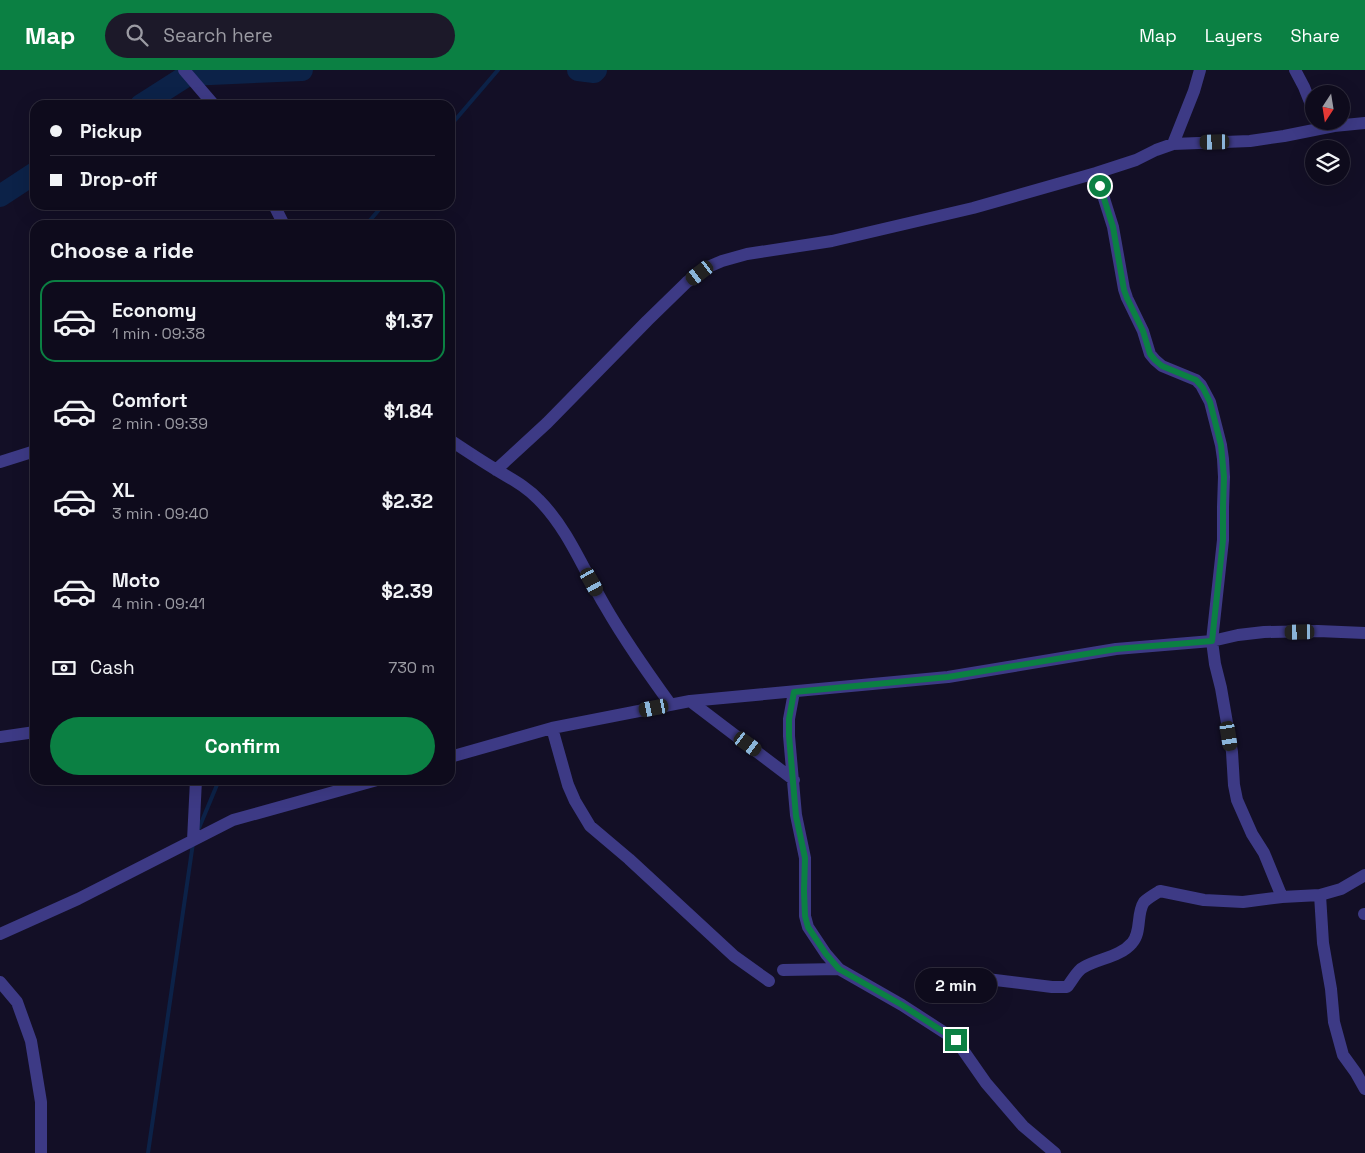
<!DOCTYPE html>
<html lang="en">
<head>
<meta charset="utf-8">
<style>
	:root { --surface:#0e0b1c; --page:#1c1929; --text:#f1f3f6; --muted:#9b9ba3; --line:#2e2b3b; --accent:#0b8043 }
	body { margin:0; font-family:"Space Grotesk",sans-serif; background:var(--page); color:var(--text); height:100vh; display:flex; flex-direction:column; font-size:19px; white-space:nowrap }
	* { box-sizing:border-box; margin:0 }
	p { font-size:16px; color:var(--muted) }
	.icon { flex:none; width:28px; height:28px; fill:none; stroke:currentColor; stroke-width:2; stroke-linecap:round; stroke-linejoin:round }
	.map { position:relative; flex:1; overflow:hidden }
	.details { position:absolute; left:30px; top:150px; width:425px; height:565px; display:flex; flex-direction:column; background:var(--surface); border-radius:15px; box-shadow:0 5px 20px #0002,0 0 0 1px var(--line) }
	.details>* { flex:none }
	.banner { position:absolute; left:30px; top:30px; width:425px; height:110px; border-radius:15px; box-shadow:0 5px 20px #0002,0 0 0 1px var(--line); display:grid; align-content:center; height:110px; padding:0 20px; background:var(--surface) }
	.needle { width:32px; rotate:192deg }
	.tools { position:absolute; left:1305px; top:15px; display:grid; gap:10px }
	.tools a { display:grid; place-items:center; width:45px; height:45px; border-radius:50%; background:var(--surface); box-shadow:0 5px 20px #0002,0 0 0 1px var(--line); font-size:25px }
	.end { position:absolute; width:22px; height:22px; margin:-11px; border:6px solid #0b8043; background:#fff; box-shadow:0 0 0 2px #fff }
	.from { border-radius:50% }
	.bubble { position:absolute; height:35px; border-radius:18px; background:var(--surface); box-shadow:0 5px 20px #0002,0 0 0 1px var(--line); font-size:16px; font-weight:700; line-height:35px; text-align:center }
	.car { position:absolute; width:15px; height:30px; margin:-15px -8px; border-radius:6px; box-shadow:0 0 4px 1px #0007; background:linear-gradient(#222 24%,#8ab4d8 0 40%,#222 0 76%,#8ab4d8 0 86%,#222 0) }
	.banner b { display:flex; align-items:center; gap:18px; height:48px; font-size:19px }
	.banner b+b { border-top:1px solid var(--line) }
	.banner i { width:12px; height:12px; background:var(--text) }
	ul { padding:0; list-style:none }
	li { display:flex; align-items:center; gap:15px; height:82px; margin:0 10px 8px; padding:0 10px; border:2px solid transparent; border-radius:15px }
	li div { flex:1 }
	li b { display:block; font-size:19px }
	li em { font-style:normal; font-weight:700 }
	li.active { border-color:var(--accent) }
	li>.icon { width:45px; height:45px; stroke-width:1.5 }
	h2 { padding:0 20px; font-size:22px; line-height:60px }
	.pay { display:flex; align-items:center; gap:12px; height:55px; padding:0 20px; font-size:19px }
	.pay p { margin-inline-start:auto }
	.button { display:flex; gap:10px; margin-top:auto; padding:10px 20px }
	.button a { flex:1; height:58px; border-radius:30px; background:var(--accent); color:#fff; font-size:20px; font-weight:700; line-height:58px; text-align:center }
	header { display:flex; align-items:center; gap:30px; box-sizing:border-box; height:70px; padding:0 25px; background:var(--accent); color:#fff }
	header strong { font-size:24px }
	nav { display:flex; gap:28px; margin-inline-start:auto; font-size:18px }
	.search { width:350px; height:45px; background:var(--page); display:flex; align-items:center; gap:12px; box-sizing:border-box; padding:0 18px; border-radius:28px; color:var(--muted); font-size:19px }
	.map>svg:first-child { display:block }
</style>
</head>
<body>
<header>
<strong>Map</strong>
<div class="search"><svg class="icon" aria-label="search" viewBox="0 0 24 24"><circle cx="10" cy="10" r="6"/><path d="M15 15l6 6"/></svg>Search here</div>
<nav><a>Map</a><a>Layers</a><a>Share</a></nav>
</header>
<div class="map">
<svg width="1365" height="1083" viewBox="0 0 1365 1083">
	<rect width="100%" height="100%" fill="#130f26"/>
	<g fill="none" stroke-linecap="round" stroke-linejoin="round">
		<!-- stream -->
		<path stroke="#0c2248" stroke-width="4" d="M 450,56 L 498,0
			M 366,155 L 383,135
			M 199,758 L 219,710
			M 148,1083 L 193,773"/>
		<!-- river -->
		<path stroke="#0c2248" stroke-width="22" d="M 578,0 L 594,2 L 596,0
			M 141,35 L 188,5 L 302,0
			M 0,126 L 35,103"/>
		<!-- minor -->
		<path stroke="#3d3a85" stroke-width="12" d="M 184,0 L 214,35
			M 1295,0 L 1304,17 L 1314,42
			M 1173,74 L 1194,21 L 1200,0
			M 1096,103 L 1113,157 L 1124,219 L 1127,228 L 1143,261 L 1150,284 L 1155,290 L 1162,296 L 1196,310 L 1201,315 L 1210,332 L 1221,375 L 1223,389 L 1224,407 L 1223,437 L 1223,470 L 1212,571 L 1215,594 L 1221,618 L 1232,682 L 1234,715 L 1237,730 L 1252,764 L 1264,783 L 1282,827
			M 274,135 L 284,155
			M 450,370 C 465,380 480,390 495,399 C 511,409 526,416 539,430 C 568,459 584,501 605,536 C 625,571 648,603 671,635
			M 0,392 L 35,381
			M 496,400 L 547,353 L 647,251 L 687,212 L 708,197 L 722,191 L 747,184 L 832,171 L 973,138 L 1096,103 L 1136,90 L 1156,80 L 1173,74 L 1250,71 L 1284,66 L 1334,56 L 1365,53
			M 794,622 L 789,649 L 789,666 L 796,745 L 805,788 L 805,846 L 808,857 L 826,884 L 839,899 L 902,935 L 956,970 L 986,1013 L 1023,1056 L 1055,1083
			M 690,631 L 794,710
			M 552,658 L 568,715 L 575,731 L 590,756 L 629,789 L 734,886 L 769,911
			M 0,667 L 35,662
			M 450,687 L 552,658 L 690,631 L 948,607 L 1116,579 L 1212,571 L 1238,565 L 1264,562 L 1318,561 L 1365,563
			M 193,770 L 196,710
			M 1320,825 L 1323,873 L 1331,919 L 1334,952 L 1343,985 L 1356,1003 L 1365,1019
			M 1364,844 L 1365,844
			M 0,864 L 78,829 L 233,750 L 377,710
			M 783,900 L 839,899
			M 0,912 L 17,932 L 31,971 L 41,1032 L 41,1083
			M 978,914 L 987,909 L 1052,917 L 1067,917 C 1072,911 1077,900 1084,897 C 1100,888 1120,887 1132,873 C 1142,862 1136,844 1144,832 C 1148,828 1155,824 1160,821 L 1204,830 L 1243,832 L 1282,827 L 1320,825 L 1341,819 L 1365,805"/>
	</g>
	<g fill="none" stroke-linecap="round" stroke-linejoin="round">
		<!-- route -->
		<path stroke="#0b8043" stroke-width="6" d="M 956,970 L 902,935 L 839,899 L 826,884 L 808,857 L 805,846 L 804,821 L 805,788 L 796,746 L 789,666 L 789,649 L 794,622 L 948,607 L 1116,579 L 1212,571 L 1223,470 L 1223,437 L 1224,407 L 1221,375 L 1210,332 L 1203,318 L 1196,310 L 1162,296 L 1155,290 L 1150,284 L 1143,261 L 1127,228 L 1124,220 L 1113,157 L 1100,116"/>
	</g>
</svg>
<div class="tools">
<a><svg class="needle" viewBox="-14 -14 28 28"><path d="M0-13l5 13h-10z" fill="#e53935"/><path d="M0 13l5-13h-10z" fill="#9b9ba3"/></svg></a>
<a><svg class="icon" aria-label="layers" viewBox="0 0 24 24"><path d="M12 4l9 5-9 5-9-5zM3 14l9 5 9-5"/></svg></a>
</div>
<i class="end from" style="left:1100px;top:116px"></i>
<i class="end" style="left:956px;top:970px"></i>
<div class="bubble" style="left:915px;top:898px;width:82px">2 min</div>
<i class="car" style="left:1215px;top:72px;rotate:269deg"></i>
<i class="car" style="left:700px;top:203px;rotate:233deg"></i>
<i class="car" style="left:592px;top:512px;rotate:151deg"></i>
<i class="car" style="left:1300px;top:562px;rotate:269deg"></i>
<i class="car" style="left:654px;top:638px;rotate:259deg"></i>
<i class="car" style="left:1229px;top:666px;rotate:171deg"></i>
<i class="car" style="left:748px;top:674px;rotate:126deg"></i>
<div class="banner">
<b><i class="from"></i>Pickup</b>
<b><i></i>Drop-off</b>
</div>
<section class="details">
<h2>Choose a ride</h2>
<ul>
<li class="active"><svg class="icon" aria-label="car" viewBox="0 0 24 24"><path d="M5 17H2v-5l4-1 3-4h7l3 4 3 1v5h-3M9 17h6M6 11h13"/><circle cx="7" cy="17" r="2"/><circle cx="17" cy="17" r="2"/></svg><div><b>Economy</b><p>1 min · 09:38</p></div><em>$1.37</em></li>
<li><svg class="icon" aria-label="car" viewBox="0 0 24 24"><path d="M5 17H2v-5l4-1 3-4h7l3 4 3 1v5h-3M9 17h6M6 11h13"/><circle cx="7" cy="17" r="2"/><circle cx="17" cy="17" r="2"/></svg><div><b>Comfort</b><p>2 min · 09:39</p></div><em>$1.84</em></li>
<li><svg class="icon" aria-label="car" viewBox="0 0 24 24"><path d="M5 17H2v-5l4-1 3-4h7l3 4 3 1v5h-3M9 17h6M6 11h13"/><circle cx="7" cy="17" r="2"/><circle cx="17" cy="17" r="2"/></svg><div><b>XL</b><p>3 min · 09:40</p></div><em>$2.32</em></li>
<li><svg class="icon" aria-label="car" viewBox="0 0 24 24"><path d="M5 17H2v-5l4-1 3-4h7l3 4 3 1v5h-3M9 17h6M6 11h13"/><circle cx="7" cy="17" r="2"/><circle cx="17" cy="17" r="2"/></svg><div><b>Moto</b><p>4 min · 09:41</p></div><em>$2.39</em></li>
</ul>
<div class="pay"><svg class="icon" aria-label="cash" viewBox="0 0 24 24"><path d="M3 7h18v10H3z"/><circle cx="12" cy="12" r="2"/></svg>Cash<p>730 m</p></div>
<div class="button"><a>Confirm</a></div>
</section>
</div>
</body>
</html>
